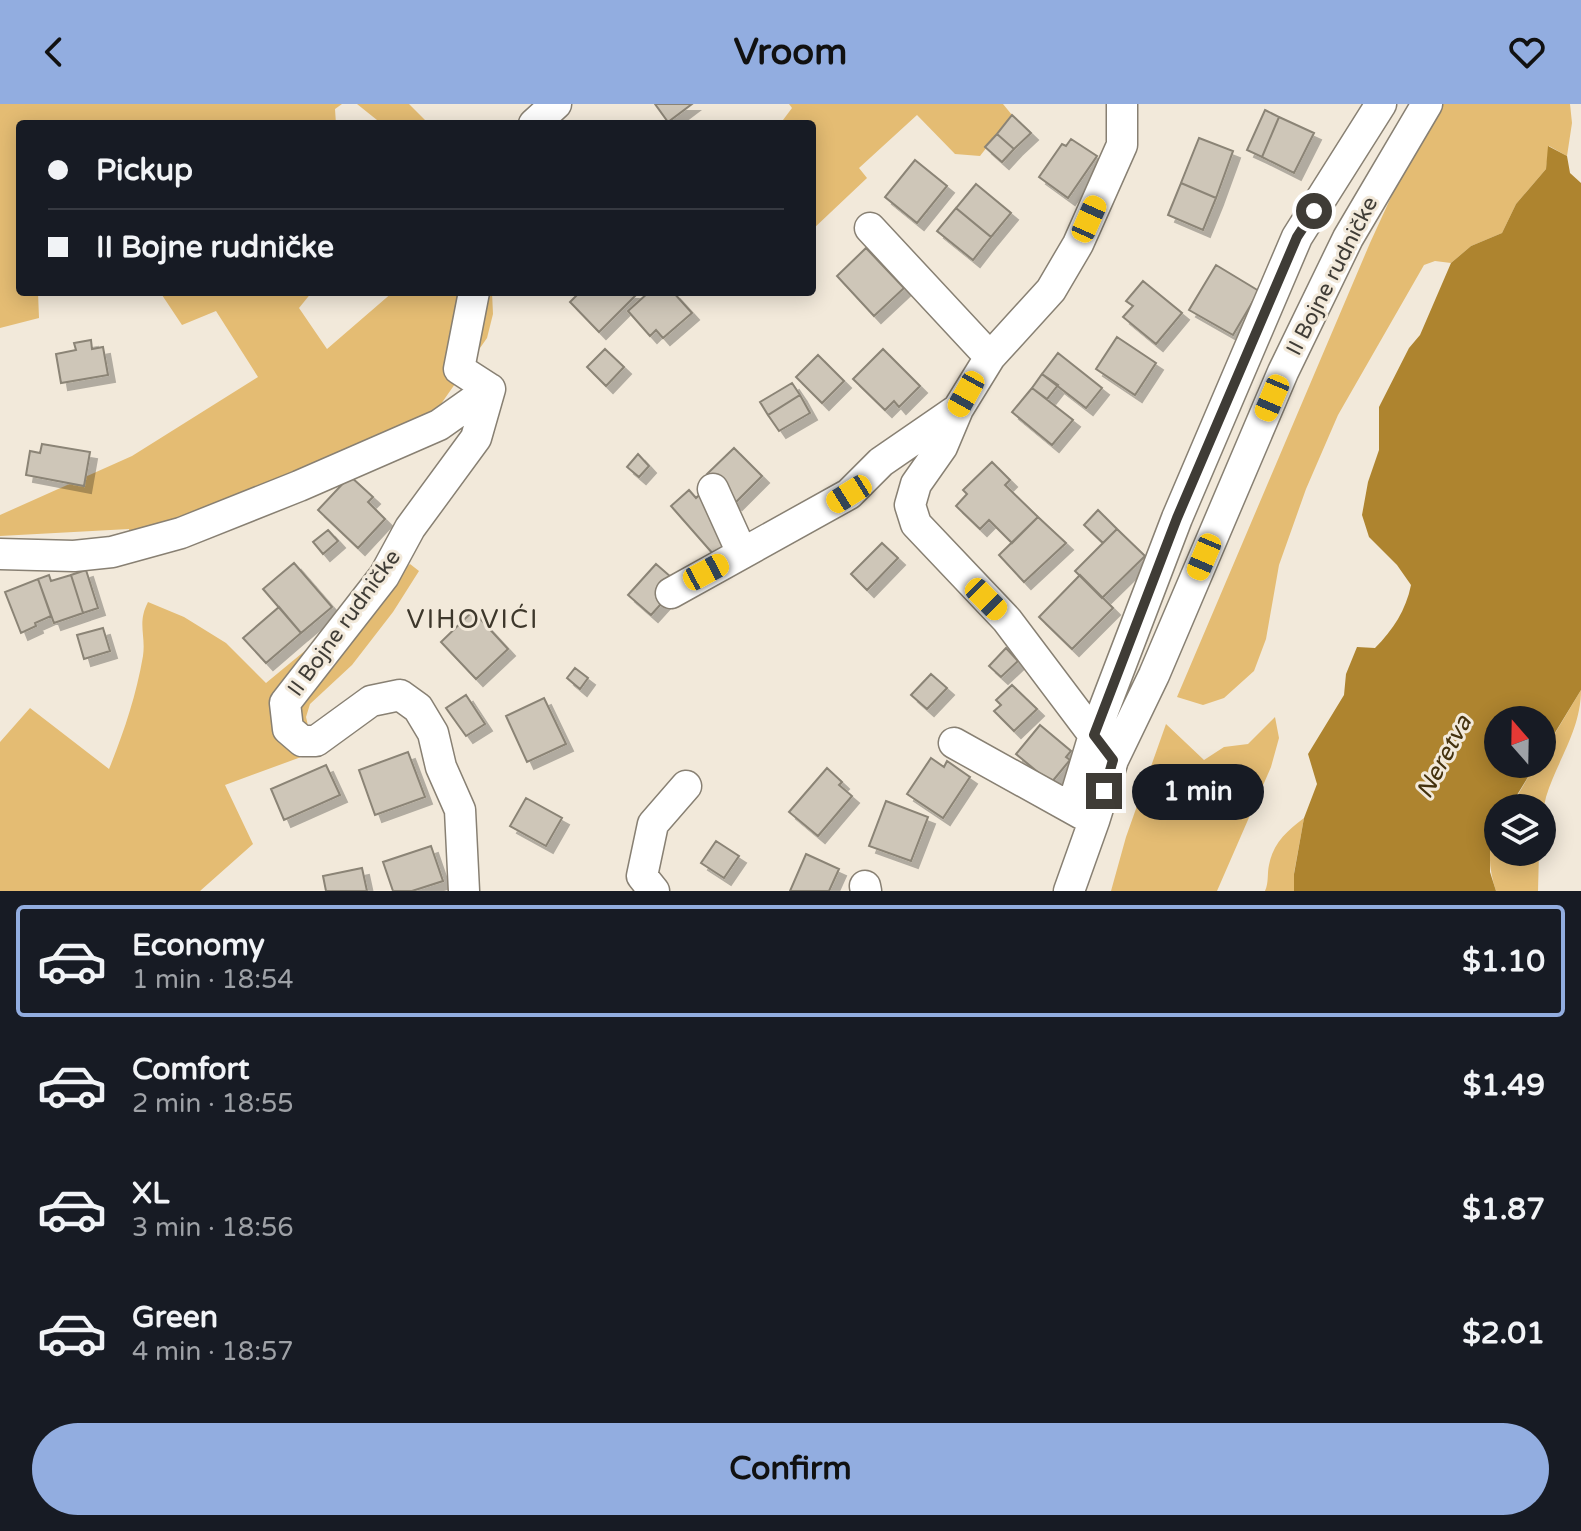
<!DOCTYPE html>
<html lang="en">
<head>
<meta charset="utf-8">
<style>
	:root { --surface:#171b24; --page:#242831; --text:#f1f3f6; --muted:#9ea1a6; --line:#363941; --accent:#92ade0 }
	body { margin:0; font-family:"Varela Round",sans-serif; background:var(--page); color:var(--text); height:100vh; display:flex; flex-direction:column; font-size:30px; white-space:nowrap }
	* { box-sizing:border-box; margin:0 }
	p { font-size:26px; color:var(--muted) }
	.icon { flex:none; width:44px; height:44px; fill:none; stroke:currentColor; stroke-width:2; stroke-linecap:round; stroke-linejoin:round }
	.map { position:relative; height:787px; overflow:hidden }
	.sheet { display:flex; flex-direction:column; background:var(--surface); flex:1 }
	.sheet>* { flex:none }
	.banner { position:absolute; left:16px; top:16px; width:800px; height:176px; border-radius:8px; box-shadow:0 4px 20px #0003; display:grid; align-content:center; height:176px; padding:0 32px; background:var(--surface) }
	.needle { width:52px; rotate:340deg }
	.buttons { position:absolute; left:1484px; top:602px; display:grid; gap:16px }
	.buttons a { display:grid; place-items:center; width:72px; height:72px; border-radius:50%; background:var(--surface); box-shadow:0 4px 20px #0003; font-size:40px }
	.end { position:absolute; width:36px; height:36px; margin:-18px; border:10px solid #3f3c36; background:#fff; box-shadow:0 0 0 4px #fff }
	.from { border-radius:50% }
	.bubble { position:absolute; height:56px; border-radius:28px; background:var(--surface); box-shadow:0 4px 20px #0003; font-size:26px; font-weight:700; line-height:56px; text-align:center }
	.car { position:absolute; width:24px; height:48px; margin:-24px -12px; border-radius:10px; box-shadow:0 0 6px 2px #0007; background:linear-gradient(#f5c518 24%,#345 0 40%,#f5c518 0 76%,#345 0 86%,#f5c518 0) }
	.banner b { display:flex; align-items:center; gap:28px; height:76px; font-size:30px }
	.banner b+b { border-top:2px solid var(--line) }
	.banner i { width:20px; height:20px; background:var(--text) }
	ul { padding:14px 0 0; list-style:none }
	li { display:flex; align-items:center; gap:24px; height:112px; margin:0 16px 12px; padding:0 16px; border:4px solid transparent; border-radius:8px }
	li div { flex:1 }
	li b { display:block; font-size:30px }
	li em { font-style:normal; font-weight:700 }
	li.current { border-color:var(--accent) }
	li>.icon { width:72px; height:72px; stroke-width:1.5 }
	.action { display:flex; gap:16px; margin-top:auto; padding:16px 32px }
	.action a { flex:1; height:92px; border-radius:48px; background:var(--accent); color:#111; font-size:32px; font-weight:700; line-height:92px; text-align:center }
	header { display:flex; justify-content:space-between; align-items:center; height:104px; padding:0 32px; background:var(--accent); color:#111; font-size:36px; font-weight:700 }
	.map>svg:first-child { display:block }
</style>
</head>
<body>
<header><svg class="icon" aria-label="back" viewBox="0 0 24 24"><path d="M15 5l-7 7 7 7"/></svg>Vroom<svg class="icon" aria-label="heart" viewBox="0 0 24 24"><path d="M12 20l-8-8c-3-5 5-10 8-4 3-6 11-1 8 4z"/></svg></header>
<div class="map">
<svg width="1581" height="787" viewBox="0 0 1581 787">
	<defs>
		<filter id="shadow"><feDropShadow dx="7" dy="7" stdDeviation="0" flood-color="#0004"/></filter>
	</defs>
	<rect width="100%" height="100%" fill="#f2e9da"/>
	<!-- green -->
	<path fill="#e4bc73" d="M 0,0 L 342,0 L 335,5 L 336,20 L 20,20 L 20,188 L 38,188 L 39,214 L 0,224 Z
		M 357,0 L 409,0 L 429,20 L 382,20 Z
		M 789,0 L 1003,0 L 1012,11 L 980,52 L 955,50 L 917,11 L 859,64 L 867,74 L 812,126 L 812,20 L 780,20 L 792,4 Z
		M 1437,0 L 1570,0 L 1572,19 L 1567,52 L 1549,42 L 1546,65 L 1516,100 L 1502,129 L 1471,142 L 1451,159 L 1435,157 L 1424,161 L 1338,311 L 1306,385 L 1279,461 L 1266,535 L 1254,567 L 1224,594 L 1203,601 L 1177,593 L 1370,139 L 1424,21 Z
		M 160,188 L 312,188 L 299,204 L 327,245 L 393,188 L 492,188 L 493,210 L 487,234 L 441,300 L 428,337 L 128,447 L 129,425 L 0,432 L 0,411 L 132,352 L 258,273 L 216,207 L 182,221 Z
		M 410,460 L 419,467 L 393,508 L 352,561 L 310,600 L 306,613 L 309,626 L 331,642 L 225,681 L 253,740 L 200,787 L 0,787 L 0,638 L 30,604 L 109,665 C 124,628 136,592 143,552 C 146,531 137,519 148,498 L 184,513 L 226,539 L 266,579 Z
		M 1581,586 C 1581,626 1557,657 1546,693 C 1544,701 1543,710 1542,718 L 1542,704 L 1510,704 L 1536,660 L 1542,660 L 1542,651 Z
		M 1275,613 L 1279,634 L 1271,663 L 1217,787 L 1111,787 L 1126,733 L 1166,620 L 1204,656 L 1224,643 L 1248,640 Z
		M 1304,714 L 1294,769 L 1294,787 L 1265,787 C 1269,778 1267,770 1269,761 C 1273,739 1287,727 1304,714 Z
		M 1498,723 L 1498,748 L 1539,748 L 1538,787 L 1496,787 C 1489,765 1486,743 1498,723 Z"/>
	<!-- water -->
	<path fill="#ae842f" d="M 1548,42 L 1567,52 L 1570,69 L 1581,79 L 1581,586 L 1542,650 L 1542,616 L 1498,616 L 1498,660 L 1536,660 L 1509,704 L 1498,704 L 1498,723 L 1490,735 L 1490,768 L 1496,787 L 1294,787 L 1294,770 L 1304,714 L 1317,680 L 1308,650 L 1344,591 L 1346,570 L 1357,543 L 1375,544 C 1393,526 1406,506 1411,481 L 1397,461 L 1369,433 L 1362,411 L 1368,378 L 1379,346 L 1379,303 L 1409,244 L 1420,231 L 1451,159 L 1471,142 L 1502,129 L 1516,100 L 1546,65 Z"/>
	<!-- building -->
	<path fill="#cec6b8" stroke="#8b8476" stroke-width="2" filter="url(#shadow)" d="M 655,0 L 692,0 L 668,18 Z
		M 1265,6 L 1279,13 L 1262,53 L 1247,46 Z
		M 1012,11 L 1031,29 L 1014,45 L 997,30 Z
		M 1279,13 L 1314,29 L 1294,69 L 1262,53 Z
		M 997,30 L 1014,45 L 1002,58 L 985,43 Z
		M 1199,34 L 1233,47 L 1216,94 L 1181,79 Z
		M 1071,35 L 1097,52 L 1068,94 L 1039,73 L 1062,40 L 1066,42 Z
		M 915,56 L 947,82 L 917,119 L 885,93 Z
		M 1181,79 L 1216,94 L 1203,126 L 1168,111 Z
		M 976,80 L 1011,109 L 991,133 L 956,104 Z
		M 956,104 L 991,133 L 973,156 L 937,127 Z
		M 866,144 L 904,184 L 874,212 L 837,172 Z
		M 1216,161 L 1259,187 L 1233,231 L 1189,206 Z
		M 1143,177 L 1182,209 L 1156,240 L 1123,213 L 1133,202 L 1126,197 Z
		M 580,188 L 639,188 L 599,228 L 570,198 Z
		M 649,188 L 673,188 L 692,209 L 663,234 L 656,226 L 650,232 L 628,207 Z
		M 1117,233 L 1156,259 L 1135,291 L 1096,265 Z
		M 91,236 L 92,245 L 103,243 L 108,271 L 61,279 L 56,250 L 76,246 L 74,239 Z
		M 605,245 L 624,263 L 606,282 L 587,263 Z
		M 883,245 L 920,282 L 899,303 L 894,297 L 885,306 L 853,275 Z
		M 1058,249 L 1102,284 L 1086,304 L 1042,270 Z
		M 818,251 L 844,277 L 822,299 L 796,273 Z
		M 1042,270 L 1058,281 L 1047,295 L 1032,284 Z
		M 792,279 L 800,291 L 768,311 L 760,298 Z
		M 1032,284 L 1073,316 L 1052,341 L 1012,308 Z
		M 800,291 L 810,309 L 779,327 L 768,311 Z
		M 42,340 L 90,348 L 84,382 L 26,371 L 30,347 L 40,349 Z
		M 734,344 L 762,372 L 735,399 L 707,370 Z
		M 638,350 L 649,362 L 639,373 L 627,363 Z
		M 992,358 L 1010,376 L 1005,381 L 1038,413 L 1012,439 L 989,416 L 980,425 L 956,402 L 967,390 L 963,386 Z
		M 350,372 L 373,393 L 368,398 L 385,415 L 358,444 L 318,406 Z
		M 689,386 L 696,394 L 705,386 L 741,428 L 714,451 L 671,402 Z
		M 1098,406 L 1117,425 L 1103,439 L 1084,421 Z
		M 1038,413 L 1066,439 L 1024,478 L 999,451 Z
		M 1117,425 L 1145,452 L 1102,494 L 1075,467 Z
		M 328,426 L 338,437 L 323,450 L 313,438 Z
		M 882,439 L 898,454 L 867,486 L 851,470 Z
		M 294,459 L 332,503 L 301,529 L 263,485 Z
		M 656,460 L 679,480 L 651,511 L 628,491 Z
		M 86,466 L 98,504 L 83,509 L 71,471 Z
		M 49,471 L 51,477 L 71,471 L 83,509 L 54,519 L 38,475 Z
		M 1080,471 L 1113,504 L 1072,545 L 1039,513 Z
		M 38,475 L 51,512 L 35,519 L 36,522 L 21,529 L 5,488 Z
		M 279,503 L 301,529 L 266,559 L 243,534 Z
		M 473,507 L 508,545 L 476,575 L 441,538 Z
		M 103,524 L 110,547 L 84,555 L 77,531 Z
		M 1006,544 L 1018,557 L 1001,573 L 989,562 Z
		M 575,564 L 588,574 L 580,585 L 567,574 Z
		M 931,570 L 947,584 L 927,605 L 911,591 Z
		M 1012,581 L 1037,605 L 1014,627 L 994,607 L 1001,601 L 996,596 Z
		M 466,591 L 485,620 L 466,632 L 446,604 Z
		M 544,594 L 566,640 L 527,658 L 506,612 Z
		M 1040,621 L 1071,647 L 1066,653 L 1070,656 L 1051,679 L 1016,650 Z
		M 408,648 L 425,693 L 375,711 L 359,666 Z
		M 931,654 L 944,663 L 947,657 L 970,673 L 943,714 L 907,690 Z
		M 326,661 L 340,691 L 284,716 L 271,685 Z
		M 827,664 L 842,678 L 839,681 L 852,692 L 818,732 L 789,708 Z
		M 526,694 L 562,714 L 546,742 L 510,722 Z
		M 886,697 L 928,713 L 911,757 L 869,742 Z
		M 716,737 L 739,752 L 724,774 L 701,759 Z
		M 431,742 L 443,777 L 412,787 L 393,787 L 383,758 Z
		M 806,750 L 839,765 L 829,787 L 790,787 Z
		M 362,764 L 367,787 L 326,787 L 323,772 Z"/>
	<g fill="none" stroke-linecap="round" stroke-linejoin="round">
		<!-- minor casing -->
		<g stroke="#888073" stroke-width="33">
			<path id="minor" d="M 534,20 L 556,0
				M 870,124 L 990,253
				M 474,188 L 459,265 L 490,285
				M 958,305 L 942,343 L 916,380 L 910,401 L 916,420 L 1007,516 L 1102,642
				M 713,385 L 742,449
				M 0,450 L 74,452 L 112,448 L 181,429 L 299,382 L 439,321 L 490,285 L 476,334 L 410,424 L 384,472 L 285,599 L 288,625 L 302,637 L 316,637 L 371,597 L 400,591 L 418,604 L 433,629 L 441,663 L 460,706 L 464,787
				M 671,489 L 849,390 L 881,358 L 958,305 L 990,253 L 1051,186 L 1078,140 L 1122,41 L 1122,0
				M 954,639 L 1089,714
				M 1072,704 L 1094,631 L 1177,414 L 1297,133 L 1381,0
				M 865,782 L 866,787
				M 654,787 L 642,772 L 653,720 L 686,682
				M 1069,787 L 1094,717 L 1113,656 L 1154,571 L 1283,268 L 1348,134 L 1427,0"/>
		</g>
		<!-- minor -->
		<use href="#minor" stroke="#fff" stroke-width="30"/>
	</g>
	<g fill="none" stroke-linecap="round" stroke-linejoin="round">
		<!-- route -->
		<path stroke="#3f3c36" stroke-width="10" d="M 1104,687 L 1113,656 L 1094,631 L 1177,414 L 1297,133 L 1314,107"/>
	</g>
	<g text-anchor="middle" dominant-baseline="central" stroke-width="6" stroke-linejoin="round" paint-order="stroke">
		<!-- street labels -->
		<g font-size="22" fill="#3f3c36" stroke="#f2e9da">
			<text transform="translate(1332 172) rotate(-63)">II Bojne rudničke</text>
			<text transform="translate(344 519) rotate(-54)">II Bojne rudničke</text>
		</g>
		<!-- water labels -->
		<g font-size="24" font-style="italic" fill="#43310d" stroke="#f2e9da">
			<text transform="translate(1444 653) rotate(-62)">Neretva</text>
		</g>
		<!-- quarter labels -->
		<g font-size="26" letter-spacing="2" fill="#3d372b" stroke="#f2e9da">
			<text x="473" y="515">VIHOVIĆI</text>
		</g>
	</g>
</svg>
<div class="buttons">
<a><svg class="needle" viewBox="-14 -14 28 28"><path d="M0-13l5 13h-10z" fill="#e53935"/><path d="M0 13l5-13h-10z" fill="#9ea1a6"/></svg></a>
<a><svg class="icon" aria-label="layers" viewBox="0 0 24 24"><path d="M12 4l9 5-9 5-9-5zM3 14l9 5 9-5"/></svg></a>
</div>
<i class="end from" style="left:1314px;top:107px"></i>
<i class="end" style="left:1104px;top:687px"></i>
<div class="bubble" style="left:1132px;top:660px;width:132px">1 min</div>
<i class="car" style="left:1089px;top:115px;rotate:24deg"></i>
<i class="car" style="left:966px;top:290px;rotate:209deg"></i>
<i class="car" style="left:1272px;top:294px;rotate:203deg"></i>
<i class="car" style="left:849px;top:390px;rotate:238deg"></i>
<i class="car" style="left:1204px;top:453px;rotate:203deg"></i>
<i class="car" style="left:706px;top:468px;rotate:62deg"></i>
<i class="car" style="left:986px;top:495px;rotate:135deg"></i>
<div class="banner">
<b><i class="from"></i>Pickup</b>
<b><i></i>II Bojne rudničke</b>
</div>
</div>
<section class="sheet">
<ul>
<li class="current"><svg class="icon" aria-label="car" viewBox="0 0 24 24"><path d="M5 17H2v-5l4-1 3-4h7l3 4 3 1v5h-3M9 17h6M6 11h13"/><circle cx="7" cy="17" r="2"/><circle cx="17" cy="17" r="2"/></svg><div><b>Economy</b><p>1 min · 18:54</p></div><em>$1.10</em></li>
<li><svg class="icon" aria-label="car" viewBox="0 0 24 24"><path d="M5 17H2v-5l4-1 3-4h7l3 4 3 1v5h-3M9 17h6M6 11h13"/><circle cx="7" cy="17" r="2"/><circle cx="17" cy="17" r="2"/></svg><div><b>Comfort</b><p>2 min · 18:55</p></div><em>$1.49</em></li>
<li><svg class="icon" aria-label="car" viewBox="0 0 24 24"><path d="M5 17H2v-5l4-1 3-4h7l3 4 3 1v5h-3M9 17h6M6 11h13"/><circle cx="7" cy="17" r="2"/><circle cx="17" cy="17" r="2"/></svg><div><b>XL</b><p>3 min · 18:56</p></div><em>$1.87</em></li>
<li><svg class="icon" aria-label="car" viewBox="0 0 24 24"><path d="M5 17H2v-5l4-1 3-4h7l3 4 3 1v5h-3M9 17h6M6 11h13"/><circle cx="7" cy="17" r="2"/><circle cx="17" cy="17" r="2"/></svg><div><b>Green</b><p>4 min · 18:57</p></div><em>$2.01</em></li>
</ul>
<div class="action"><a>Confirm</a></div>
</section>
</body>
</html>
